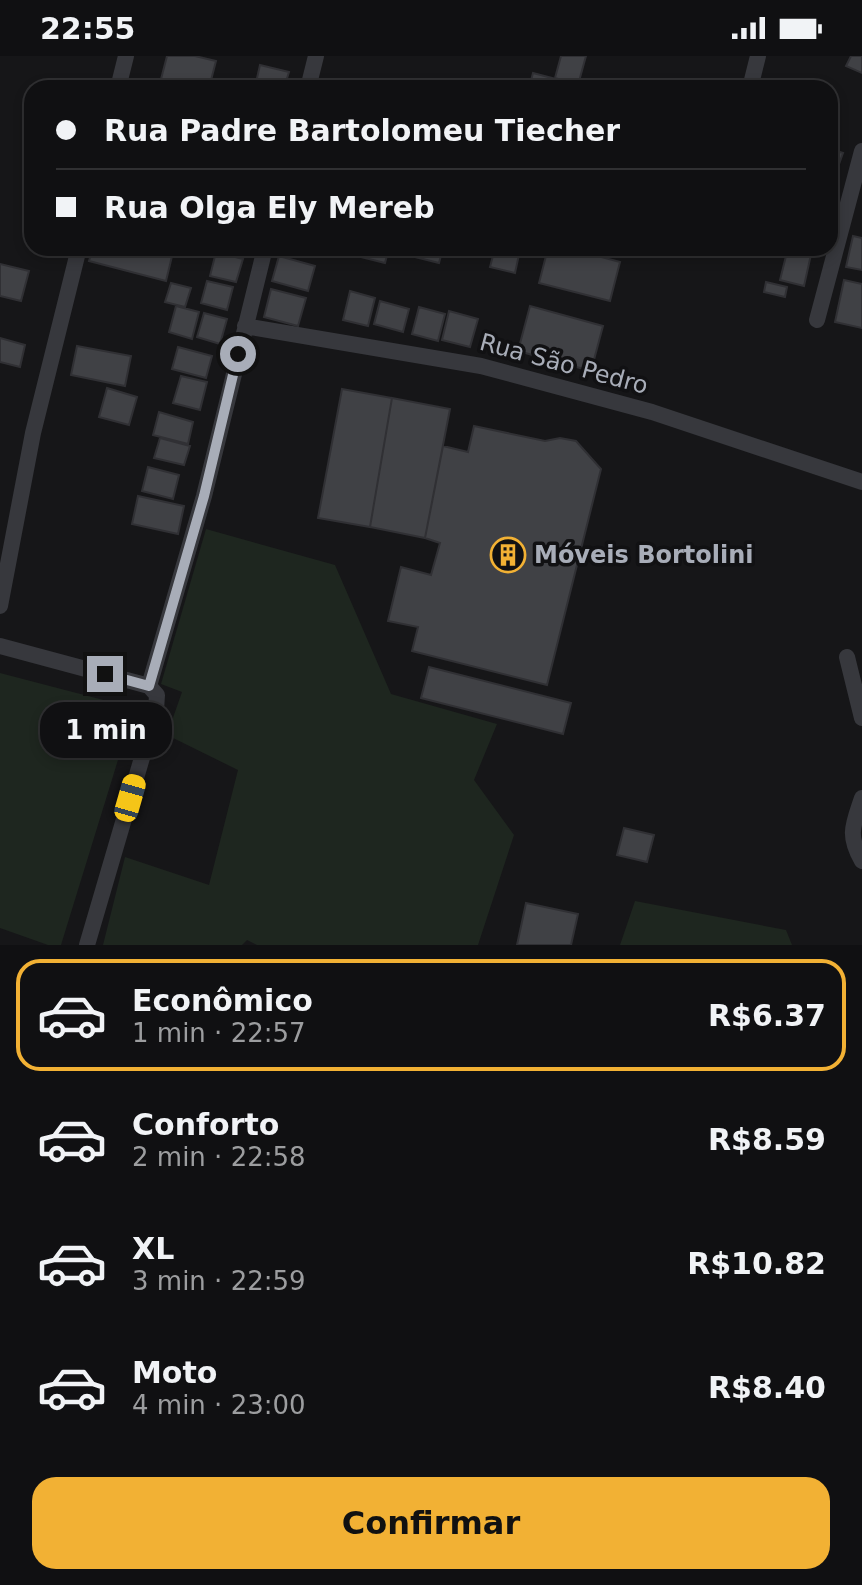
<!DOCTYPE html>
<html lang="pt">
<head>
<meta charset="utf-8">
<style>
	:root { --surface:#101012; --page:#19191b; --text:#f1f3f6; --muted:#9c9d9f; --line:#303032; --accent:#f2b134 }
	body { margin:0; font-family:"DejaVu Sans",sans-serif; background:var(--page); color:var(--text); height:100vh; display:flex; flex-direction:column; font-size:30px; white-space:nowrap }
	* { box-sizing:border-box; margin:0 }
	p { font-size:26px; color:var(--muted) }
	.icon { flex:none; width:44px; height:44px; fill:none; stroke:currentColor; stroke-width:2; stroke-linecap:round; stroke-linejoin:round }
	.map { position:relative; height:889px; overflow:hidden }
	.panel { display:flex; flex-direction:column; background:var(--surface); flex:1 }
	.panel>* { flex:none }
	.top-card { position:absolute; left:24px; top:24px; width:814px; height:176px; border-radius:24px; box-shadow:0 4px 12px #0003,0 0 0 2px var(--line); display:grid; align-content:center; height:176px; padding:0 32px; background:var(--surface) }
	.end { position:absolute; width:36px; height:36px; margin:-18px; border:10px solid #a8adb8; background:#111; box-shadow:0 0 0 4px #111 }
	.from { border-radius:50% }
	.bubble { position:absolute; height:56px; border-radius:24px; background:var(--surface); box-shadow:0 4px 12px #0003,0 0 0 2px var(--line); font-size:26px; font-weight:600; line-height:56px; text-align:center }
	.car { position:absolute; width:24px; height:48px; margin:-24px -12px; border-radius:10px; box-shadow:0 0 6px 2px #0007; background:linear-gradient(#f5c518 24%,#345 0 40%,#f5c518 0 76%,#345 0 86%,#f5c518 0) }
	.top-card b { display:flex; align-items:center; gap:28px; height:76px; font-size:30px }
	.top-card b+b { border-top:2px solid var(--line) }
	.top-card i { width:20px; height:20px; background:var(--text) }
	ul { padding:14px 0 0; list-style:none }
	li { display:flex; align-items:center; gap:24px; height:112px; margin:0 16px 12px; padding:0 16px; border:4px solid transparent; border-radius:24px }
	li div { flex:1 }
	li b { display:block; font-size:30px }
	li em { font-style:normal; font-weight:600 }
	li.selected { border-color:var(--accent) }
	li>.icon { width:72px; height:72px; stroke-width:1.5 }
	.button { display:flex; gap:16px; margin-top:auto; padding:16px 32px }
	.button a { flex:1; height:92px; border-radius:24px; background:var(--accent); color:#111; font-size:32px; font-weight:600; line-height:92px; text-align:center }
	.status { display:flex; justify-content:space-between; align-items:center; height:56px; padding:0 40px; background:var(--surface); direction:ltr }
	.status svg { height:22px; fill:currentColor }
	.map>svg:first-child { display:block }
</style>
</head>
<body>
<div class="status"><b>22:55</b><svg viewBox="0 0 49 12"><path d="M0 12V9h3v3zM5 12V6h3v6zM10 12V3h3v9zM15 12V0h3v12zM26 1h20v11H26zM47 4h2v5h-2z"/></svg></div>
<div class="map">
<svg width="862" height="889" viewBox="0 0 862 889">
	<rect width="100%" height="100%" fill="#161618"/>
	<!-- green -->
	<path fill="#1e261f" d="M 206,473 L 335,509 L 391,638 L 497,668 L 474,724 L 514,779 L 478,889 L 257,889 L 247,884 L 242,889 L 103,889 L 125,801 L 209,829 L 238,714 L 167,679 L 182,636 L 161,628 Z
		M 0,617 L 134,652 L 61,889 L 48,889 L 0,872 Z
		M 635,845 L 786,874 L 792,889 L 620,889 Z"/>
	<!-- building -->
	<path fill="#404145" stroke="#303034" stroke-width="2" d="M 167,0 L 195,0 L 216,5 L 209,32 L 177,32 L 160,27 Z
		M 561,0 L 586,0 L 578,29 L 555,22 Z
		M 851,0 L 862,0 L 862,17 L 846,10 Z
		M 260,9 L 289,16 L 284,32 L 255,31 Z
		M 533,17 L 575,28 L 574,32 L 529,32 Z
		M 131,25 L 159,32 L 130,32 Z
		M 830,93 L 843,97 L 834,122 L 830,120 Z
		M 853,180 L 862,182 L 862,214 L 846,211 Z
		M 93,192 L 174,192 L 166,225 L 89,205 Z
		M 359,192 L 389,192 L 385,207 L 357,200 Z
		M 417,192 L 443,192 L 439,207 L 415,201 Z
		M 495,192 L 520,194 L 515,217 L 490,211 Z
		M 548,192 L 568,192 L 620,206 L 610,245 L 539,227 Z
		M 788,192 L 812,194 L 804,230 L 780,224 Z
		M 216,196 L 243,203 L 236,226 L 210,220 Z
		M 279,200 L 315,210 L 308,235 L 272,225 Z
		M 0,208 L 29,215 L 21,245 L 0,240 Z
		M 844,224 L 862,228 L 862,272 L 835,266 Z
		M 207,225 L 233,231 L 227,254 L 201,247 Z
		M 766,226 L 787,231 L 785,241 L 764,236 Z
		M 171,227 L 191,232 L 185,251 L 165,246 Z
		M 271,233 L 306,242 L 298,270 L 264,261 Z
		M 350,235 L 375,242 L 368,270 L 343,264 Z
		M 380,245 L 409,253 L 403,276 L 374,268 Z
		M 176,250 L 199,256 L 192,283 L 169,276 Z
		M 530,250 L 603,270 L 591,315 L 518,295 Z
		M 419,251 L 445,258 L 438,285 L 412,278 Z
		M 449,255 L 478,263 L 470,291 L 442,284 Z
		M 204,257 L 227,263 L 220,288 L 197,281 Z
		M 0,282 L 25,289 L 20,311 L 0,306 Z
		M 77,290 L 131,300 L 125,330 L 71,319 Z
		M 178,291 L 212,300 L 206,322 L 172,313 Z
		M 181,320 L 207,326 L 200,354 L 173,347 Z
		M 107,332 L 137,341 L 129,369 L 99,361 Z
		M 342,333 L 392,342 L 370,471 L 318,462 Z
		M 392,342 L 450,353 L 425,482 L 370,471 Z
		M 159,356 L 193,366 L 188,388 L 153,379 Z
		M 474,370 L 545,385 L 560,382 L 576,385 L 601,413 L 547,629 L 412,595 L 418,571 L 388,565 L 401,511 L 431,519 L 440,487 L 425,482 L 443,390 L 468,396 Z
		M 160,382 L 190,390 L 184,409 L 154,402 Z
		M 148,411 L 179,419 L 173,443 L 142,435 Z
		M 138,440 L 184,450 L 178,478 L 132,468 Z
		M 429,611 L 571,647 L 563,678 L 421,642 Z
		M 624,772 L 654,779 L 647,806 L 617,799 Z
		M 526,847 L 578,858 L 571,889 L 517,889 Z"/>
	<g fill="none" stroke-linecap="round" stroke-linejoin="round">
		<!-- minor -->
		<path stroke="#37383d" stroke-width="16" d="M 118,32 L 126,0
			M 308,32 L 316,0
			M 750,32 L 758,0
			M 817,264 L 862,95
			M 245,270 L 481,310 L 652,356 L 862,426
			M 0,550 L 33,377 L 79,192
			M 0,590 L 149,630
			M 847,601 L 862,662
			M 149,630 L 204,440 L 265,192
			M 862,742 C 853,769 847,779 862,805
			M 87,889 L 156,654 L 157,639 L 149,630"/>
	</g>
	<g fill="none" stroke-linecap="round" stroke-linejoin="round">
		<!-- route -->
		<path stroke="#a8adb8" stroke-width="10" d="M 105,618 L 149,630 L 204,440 L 238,298"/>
	</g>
	<!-- icons -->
	<defs>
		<g id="building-ring" transform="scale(1.8)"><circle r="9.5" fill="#111113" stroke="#f2b134" stroke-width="1.5"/><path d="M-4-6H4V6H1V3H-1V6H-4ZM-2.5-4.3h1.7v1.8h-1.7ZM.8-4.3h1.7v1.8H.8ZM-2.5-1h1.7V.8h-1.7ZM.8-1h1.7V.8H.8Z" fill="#f2b134"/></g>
	</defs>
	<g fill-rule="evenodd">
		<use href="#building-ring" x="508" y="499"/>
	</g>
	<g text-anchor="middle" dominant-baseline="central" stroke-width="7" stroke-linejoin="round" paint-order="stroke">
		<!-- street labels -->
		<g font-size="24" fill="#a8adb8" stroke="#111113">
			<text transform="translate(564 308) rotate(15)">Rua São Pedro</text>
		</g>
		<!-- poi labels -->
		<g font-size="24" font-weight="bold" fill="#a8adb8" stroke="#111113" text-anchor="start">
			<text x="534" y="499">Móveis Bortolini</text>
		</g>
	</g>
</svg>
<i class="end from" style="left:238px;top:298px"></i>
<i class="end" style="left:105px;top:618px"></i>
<div class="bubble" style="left:40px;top:646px;width:132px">1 min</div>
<i class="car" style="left:130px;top:742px;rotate:16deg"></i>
<div class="top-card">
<b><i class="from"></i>Rua Padre Bartolomeu Tiecher</b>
<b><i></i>Rua Olga Ely Mereb</b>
</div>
</div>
<section class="panel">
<ul>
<li class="selected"><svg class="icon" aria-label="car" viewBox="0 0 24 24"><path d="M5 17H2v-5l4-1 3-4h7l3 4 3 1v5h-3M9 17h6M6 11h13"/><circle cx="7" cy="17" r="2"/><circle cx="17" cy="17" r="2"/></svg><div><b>Econômico</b><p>1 min · 22:57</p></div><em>R$6.37</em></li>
<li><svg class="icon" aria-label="car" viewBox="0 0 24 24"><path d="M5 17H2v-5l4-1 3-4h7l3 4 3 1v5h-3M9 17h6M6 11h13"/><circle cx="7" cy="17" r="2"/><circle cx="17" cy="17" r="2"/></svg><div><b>Conforto</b><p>2 min · 22:58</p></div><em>R$8.59</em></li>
<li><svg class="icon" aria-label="car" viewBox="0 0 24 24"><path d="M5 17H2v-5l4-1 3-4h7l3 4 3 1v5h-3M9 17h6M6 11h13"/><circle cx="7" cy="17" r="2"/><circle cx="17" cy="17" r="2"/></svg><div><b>XL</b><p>3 min · 22:59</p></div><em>R$10.82</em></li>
<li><svg class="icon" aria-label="car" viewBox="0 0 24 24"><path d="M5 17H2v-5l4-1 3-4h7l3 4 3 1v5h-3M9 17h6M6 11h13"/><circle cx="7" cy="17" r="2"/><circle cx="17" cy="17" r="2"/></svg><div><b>Moto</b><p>4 min · 23:00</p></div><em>R$8.40</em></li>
</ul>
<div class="button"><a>Confirmar</a></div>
</section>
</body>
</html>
